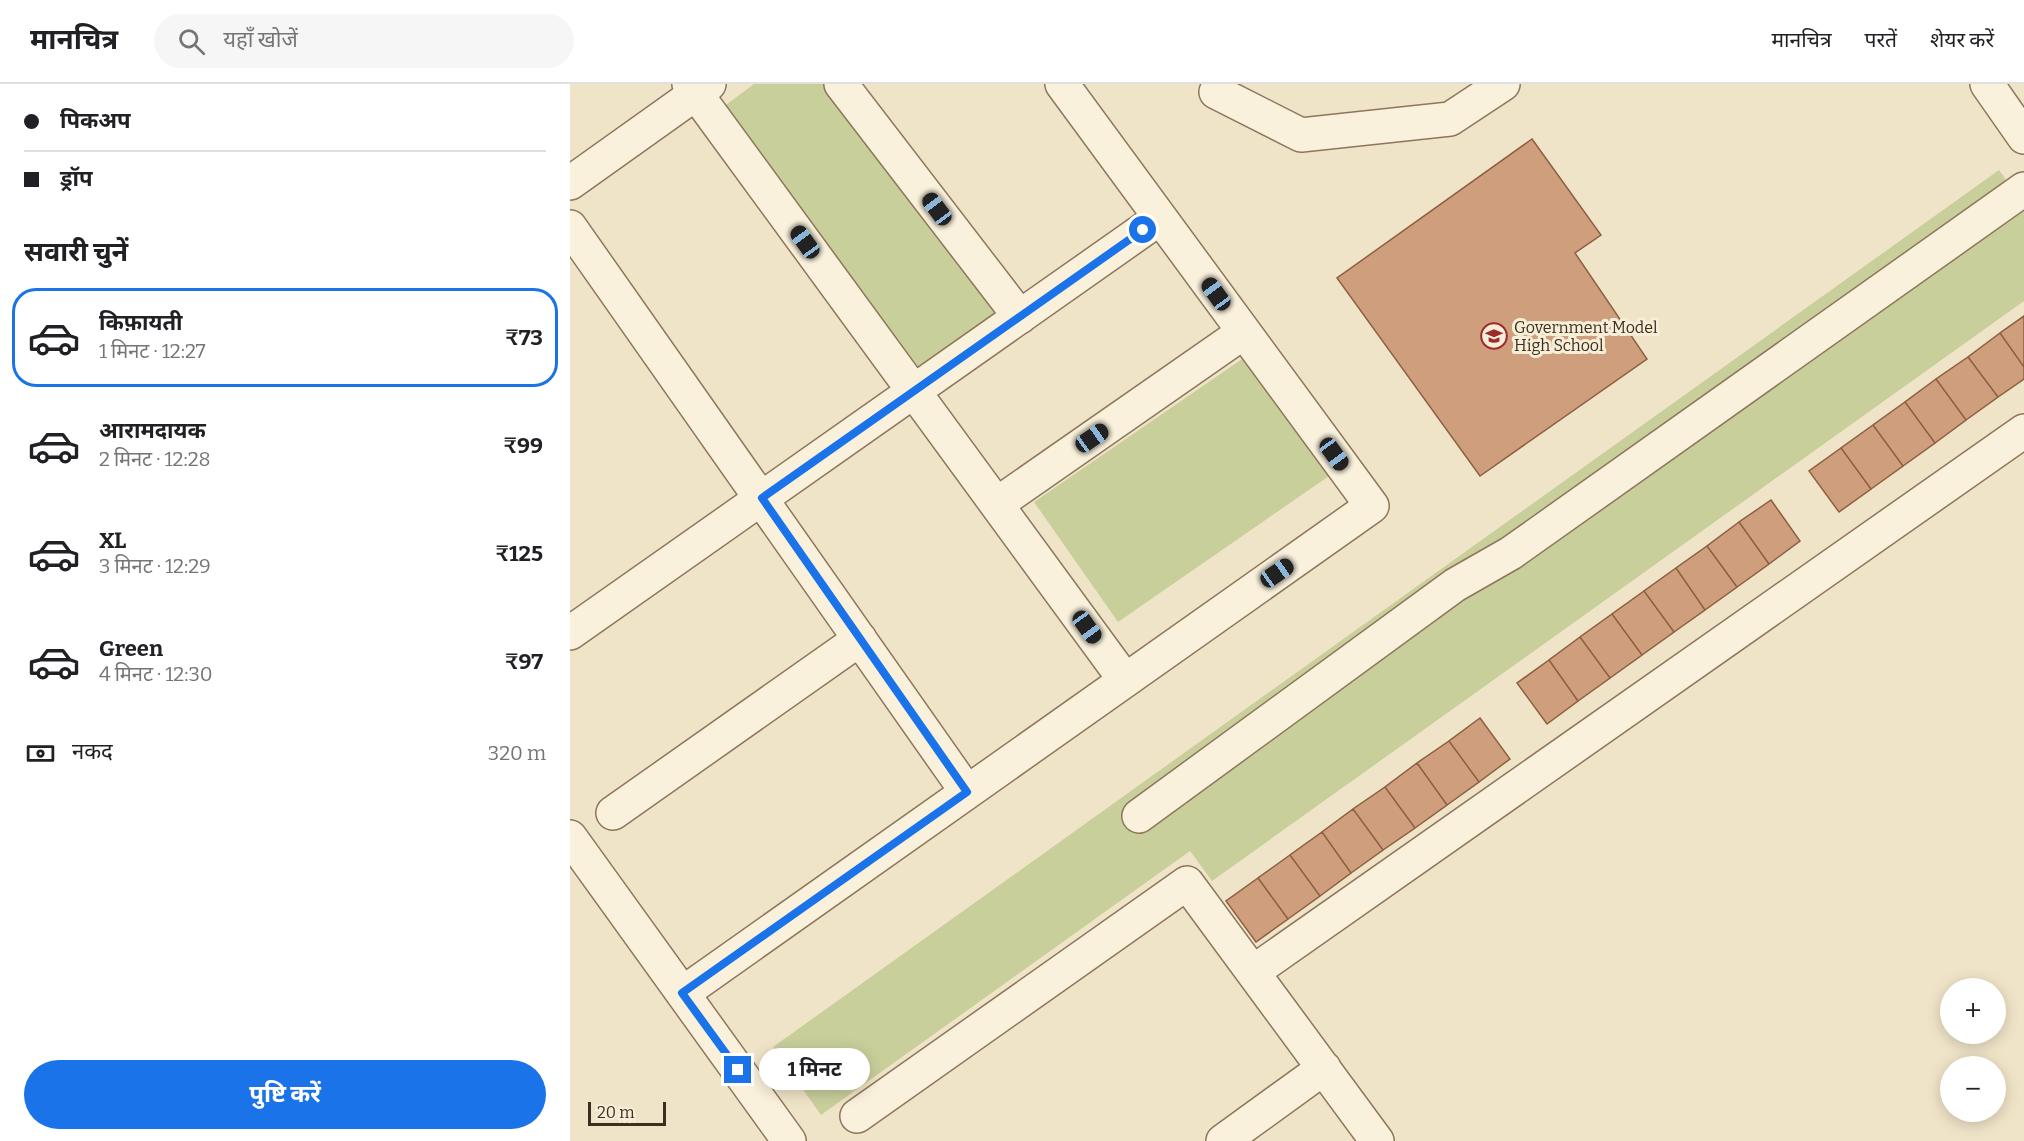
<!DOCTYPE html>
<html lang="hi">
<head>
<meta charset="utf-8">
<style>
	:root { --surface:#fff; --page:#f6f6f6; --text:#202124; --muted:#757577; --line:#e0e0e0; --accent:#1a73e8 }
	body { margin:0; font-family:Bitter,"Noto Sans Devanagari",serif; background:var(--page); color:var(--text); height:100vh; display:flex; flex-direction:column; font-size:22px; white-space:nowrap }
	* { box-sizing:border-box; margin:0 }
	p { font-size:20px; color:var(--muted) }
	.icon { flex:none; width:33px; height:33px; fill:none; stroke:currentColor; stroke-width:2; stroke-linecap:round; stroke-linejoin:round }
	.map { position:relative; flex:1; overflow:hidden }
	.side { display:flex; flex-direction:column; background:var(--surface); width:570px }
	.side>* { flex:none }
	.top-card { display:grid; align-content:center; height:132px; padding:0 24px; background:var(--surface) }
	.controls { position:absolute; left:1370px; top:894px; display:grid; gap:12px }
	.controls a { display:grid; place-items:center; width:66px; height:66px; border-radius:50%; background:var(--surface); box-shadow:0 3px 15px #0003; font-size:30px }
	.scale { position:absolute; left:18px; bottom:15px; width:78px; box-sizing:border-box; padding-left:6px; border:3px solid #3d2e20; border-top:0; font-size:16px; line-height:21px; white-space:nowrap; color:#3d2e20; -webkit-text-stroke:4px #f7eed8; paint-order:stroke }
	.end { position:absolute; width:27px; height:27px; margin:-14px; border:8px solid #1a73e8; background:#fff; box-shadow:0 0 0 3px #fff }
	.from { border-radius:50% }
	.bubble { position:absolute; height:42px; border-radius:21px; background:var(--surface); box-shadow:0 3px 15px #0003; font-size:20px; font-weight:700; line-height:42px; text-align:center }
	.car { position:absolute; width:18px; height:36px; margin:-18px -9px; border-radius:8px; box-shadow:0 0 4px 2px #0007; background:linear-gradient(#222 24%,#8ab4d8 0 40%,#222 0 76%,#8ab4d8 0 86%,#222 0) }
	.top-card b { display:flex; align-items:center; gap:21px; height:57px; font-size:22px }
	.top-card b+b { border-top:2px solid var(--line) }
	.top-card i { width:15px; height:15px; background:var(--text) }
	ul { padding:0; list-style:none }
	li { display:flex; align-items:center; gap:18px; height:99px; margin:0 12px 9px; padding:0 12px; border:3px solid transparent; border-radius:24px }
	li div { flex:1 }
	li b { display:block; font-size:22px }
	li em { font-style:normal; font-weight:700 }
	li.selected { border-color:var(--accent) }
	li>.icon { width:54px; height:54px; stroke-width:1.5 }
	h2 { padding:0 24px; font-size:27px; line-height:72px }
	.pay { display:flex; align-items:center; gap:15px; height:66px; padding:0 24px; font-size:22px }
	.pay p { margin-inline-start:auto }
	.action { display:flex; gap:12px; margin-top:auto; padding:12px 24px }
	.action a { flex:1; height:69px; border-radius:36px; background:var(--accent); color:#fff; font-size:24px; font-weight:700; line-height:69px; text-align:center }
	header { display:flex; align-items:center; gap:36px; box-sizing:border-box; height:84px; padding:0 30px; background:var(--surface); border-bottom:2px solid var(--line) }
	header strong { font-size:28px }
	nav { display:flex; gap:33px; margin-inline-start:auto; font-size:21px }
	.search { width:420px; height:54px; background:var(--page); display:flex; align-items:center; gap:15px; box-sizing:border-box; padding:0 21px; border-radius:33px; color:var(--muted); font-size:22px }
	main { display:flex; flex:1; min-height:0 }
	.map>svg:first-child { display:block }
</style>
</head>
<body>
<header>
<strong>मानचित्र</strong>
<div class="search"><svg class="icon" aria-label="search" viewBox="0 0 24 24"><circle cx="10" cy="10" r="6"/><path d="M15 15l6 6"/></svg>यहाँ खोजें</div>
<nav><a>मानचित्र</a><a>परतें</a><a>शेयर करें</a></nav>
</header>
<main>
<section class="side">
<div class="top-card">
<b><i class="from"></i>पिकअप</b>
<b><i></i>ड्रॉप</b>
</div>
<h2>सवारी चुनें</h2>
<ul>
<li class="selected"><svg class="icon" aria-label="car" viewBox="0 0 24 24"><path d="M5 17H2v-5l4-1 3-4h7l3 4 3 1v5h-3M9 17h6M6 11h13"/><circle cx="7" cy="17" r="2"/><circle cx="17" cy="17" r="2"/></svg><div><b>किफ़ायती</b><p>1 मिनट · 12:27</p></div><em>₹73</em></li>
<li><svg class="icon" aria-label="car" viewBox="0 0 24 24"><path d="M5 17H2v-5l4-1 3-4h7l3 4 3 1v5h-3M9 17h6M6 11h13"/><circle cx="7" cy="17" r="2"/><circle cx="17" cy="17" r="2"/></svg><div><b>आरामदायक</b><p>2 मिनट · 12:28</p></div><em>₹99</em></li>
<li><svg class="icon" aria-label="car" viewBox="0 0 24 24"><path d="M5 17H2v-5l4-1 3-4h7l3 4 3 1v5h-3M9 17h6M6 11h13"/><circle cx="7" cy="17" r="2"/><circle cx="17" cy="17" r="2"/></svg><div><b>XL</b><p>3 मिनट · 12:29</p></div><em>₹125</em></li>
<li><svg class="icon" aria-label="car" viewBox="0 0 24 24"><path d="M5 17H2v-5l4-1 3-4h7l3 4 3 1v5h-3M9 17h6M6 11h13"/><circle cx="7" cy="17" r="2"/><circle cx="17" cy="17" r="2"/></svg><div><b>Green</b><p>4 मिनट · 12:30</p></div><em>₹97</em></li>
</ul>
<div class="pay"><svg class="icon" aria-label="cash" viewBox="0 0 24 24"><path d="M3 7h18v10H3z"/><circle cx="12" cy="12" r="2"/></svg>नकद<p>320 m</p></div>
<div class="action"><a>पुष्टि करें</a></div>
</section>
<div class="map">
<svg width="1454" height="1057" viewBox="0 0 1454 1057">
	<rect width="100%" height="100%" fill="#f0e4c8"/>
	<!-- green -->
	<path fill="#c9cf9b" d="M 184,0 L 256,0 L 431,233 L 354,290 L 153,23 Z
		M 1429,86 L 1454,121 L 1454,217 L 642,797 L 620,767 L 251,1031 L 203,963 Z
		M 675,273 L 759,392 L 548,538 L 464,418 Z"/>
	<!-- building -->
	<path fill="#cf9f7d" stroke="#8d5f41" stroke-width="1.5" d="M 962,55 L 1031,151 L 1005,169 L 1077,275 L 910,392 L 767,194 Z
		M 1454,232 L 1454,283 L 1430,249 Z
		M 1430,249 L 1454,283 L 1454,295 L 1428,313 L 1398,273 Z
		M 1398,273 L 1428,313 L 1396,336 L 1366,295 Z
		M 1366,295 L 1396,336 L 1365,359 L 1335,318 Z
		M 1335,318 L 1365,359 L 1333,382 L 1303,341 Z
		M 1303,341 L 1333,382 L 1301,405 L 1271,364 Z
		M 1271,364 L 1301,405 L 1269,428 L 1239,387 Z
		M 1201,416 L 1230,457 L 1199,480 L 1169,438 Z
		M 1169,438 L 1199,480 L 1167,503 L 1137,462 Z
		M 1137,462 L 1167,503 L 1135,526 L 1106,484 Z
		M 1106,484 L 1135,526 L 1104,548 L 1074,507 Z
		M 1074,507 L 1104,548 L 1072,571 L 1042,530 Z
		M 1042,530 L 1072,571 L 1040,594 L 1010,553 Z
		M 1010,553 L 1040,594 L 1008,617 L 979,576 Z
		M 979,576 L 1008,617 L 977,640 L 947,599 Z
		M 910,634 L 940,675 L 909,698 L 879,657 Z
		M 879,657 L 909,698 L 877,721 L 847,679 Z
		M 847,679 L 877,721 L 845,744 L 815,703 Z
		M 815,703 L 845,744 L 813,766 L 783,725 Z
		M 783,725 L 813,766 L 781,789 L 752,748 Z
		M 752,748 L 781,789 L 750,812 L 720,771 Z
		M 720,771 L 750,812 L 718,835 L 688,794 Z
		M 688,794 L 718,835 L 686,858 L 656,817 Z"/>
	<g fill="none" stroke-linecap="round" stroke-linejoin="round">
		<!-- minor casing -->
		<g stroke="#8d765c" stroke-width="36">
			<path id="minor" d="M 119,0 L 555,596
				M 271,0 L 450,233
				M 1417,0 L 1454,53
				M 646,8 L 731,51 L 880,35 L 933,0
				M 0,99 L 139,0
				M 0,143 L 397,708
				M 427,420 L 674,248
				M 0,549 L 590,134
				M 43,729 L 290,555
				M 569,732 L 885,501 L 941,469 L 1454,105
				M 0,753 L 219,1057
				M 683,888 L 1454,347
				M 113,909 L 802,422 L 492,0
				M 287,1032 L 617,799 L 807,1057
				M 653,1057 L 754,984"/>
		</g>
		<!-- minor -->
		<use href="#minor" stroke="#faf1dc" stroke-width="33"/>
	</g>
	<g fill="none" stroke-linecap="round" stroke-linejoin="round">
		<!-- route -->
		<path stroke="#1a73e8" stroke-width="8" d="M 168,986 L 112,909 L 397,708 L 192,414 L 573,146"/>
	</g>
	<!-- icons -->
	<defs>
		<g id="school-ring" transform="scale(1.35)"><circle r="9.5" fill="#f7eed8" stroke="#9e2a2b" stroke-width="1.5"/><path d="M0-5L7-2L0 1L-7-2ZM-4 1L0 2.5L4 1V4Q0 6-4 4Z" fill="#9e2a2b"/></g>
	</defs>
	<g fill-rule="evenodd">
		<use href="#school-ring" x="924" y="252"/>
	</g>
	<g text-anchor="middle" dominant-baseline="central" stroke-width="6" stroke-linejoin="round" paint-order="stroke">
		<!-- poi labels -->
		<g font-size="16" fill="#3d2e20" stroke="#f7eed8" text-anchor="start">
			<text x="944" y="243">Government Model<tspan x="944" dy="18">High School</tspan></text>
		</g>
	</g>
</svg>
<div class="controls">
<a>+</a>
<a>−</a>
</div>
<div class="scale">20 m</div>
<i class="end from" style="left:573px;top:146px"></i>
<i class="end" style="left:168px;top:986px"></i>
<div class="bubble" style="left:189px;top:964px;width:111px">1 मिनट</div>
<i class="car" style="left:367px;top:125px;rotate:323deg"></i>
<i class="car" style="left:235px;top:158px;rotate:324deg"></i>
<i class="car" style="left:646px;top:210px;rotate:324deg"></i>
<i class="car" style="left:522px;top:354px;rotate:55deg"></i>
<i class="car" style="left:764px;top:370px;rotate:144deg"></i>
<i class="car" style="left:707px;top:489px;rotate:55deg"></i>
<i class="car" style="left:517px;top:543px;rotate:144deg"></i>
</div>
</main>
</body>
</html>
